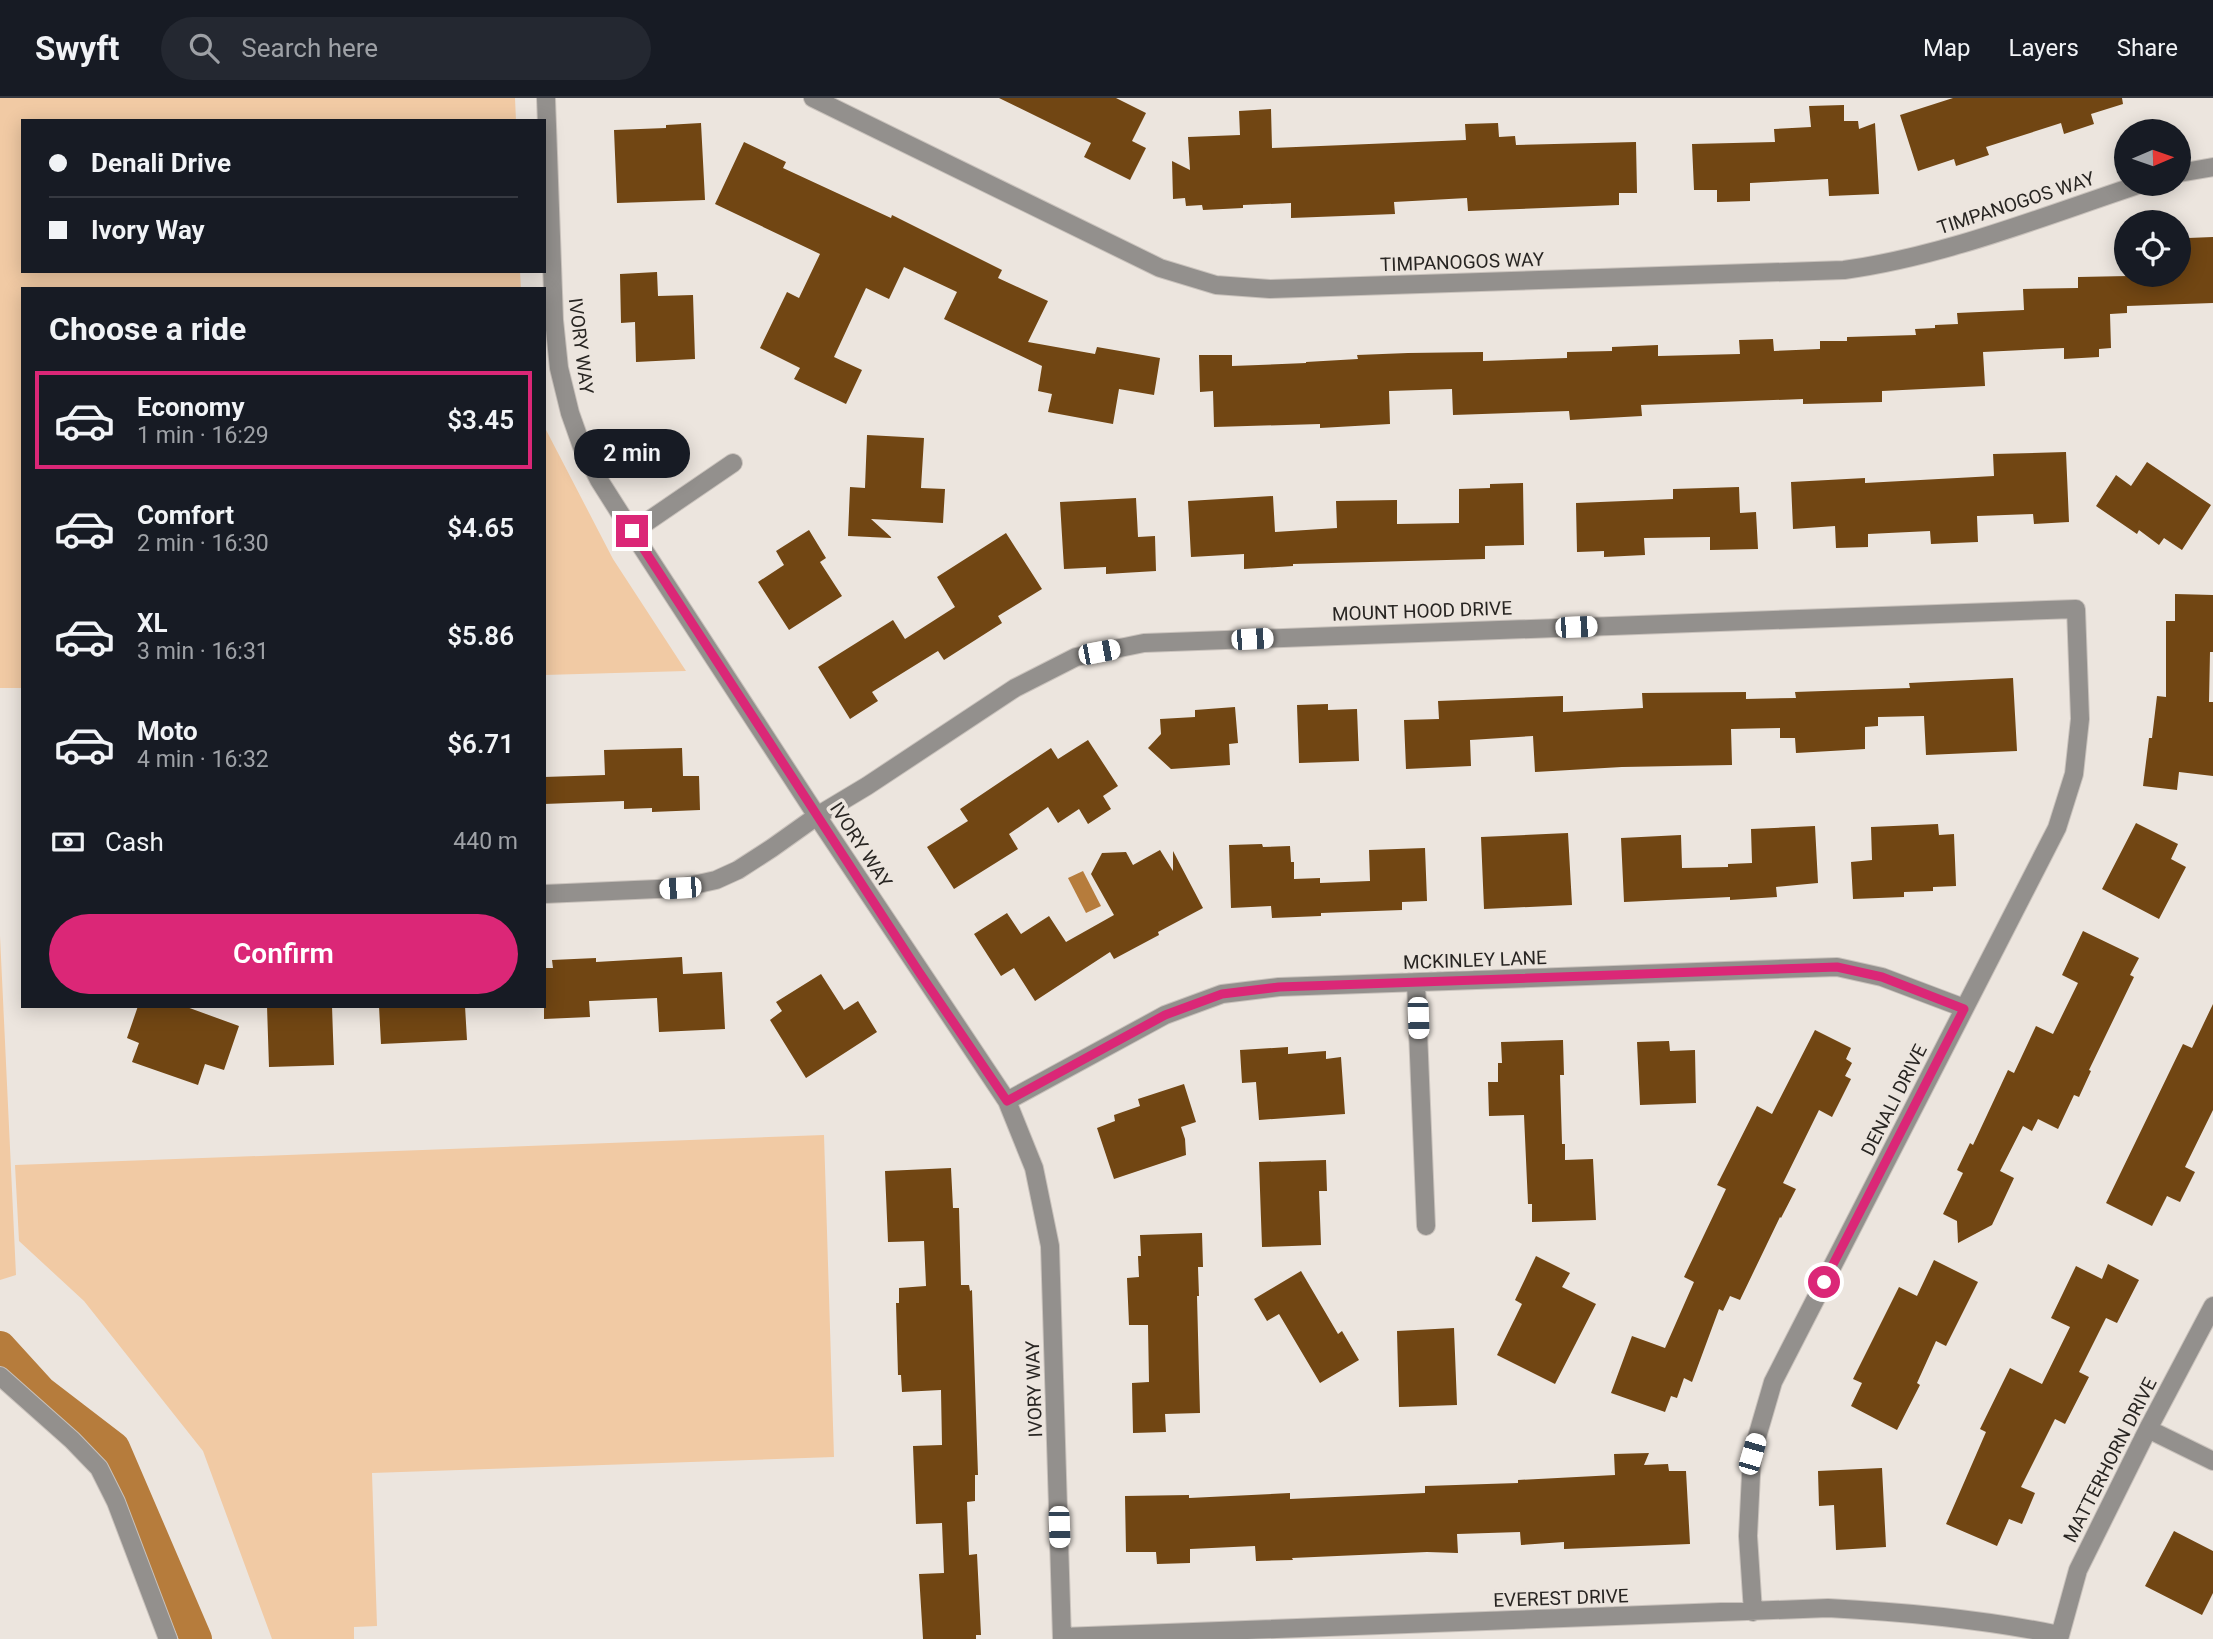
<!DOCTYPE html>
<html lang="en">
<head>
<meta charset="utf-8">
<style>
	:root { --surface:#171b24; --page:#242831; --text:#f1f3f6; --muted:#9ea1a6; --line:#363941; --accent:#db2777 }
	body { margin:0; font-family:Roboto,sans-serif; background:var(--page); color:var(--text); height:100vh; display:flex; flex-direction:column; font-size:26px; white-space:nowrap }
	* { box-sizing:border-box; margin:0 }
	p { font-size:23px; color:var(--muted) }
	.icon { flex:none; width:38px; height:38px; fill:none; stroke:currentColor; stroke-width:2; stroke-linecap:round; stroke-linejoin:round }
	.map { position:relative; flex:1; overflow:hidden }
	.panel { position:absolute; left:21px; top:189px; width:525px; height:721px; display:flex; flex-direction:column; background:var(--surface); border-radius:0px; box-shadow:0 4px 18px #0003 }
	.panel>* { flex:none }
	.top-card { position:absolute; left:21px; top:21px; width:525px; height:154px; border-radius:0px; box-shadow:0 4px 18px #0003; display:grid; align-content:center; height:154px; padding:0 28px; background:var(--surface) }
	.needle { width:46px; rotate:88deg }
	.fabs { position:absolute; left:2114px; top:21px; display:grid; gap:14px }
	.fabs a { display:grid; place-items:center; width:77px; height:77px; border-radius:50%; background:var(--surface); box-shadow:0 4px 18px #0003; font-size:35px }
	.end { position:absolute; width:32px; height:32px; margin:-16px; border:9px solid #db2777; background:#fff; box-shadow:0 0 0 4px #fff }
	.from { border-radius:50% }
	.bubble { position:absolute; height:49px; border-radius:24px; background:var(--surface); box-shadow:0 4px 18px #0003; font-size:23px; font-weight:600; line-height:49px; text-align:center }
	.car { position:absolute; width:21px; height:42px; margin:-21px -10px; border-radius:9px; box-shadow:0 0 5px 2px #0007; background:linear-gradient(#fff 24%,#345 0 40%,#fff 0 76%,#345 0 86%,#fff 0) }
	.top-card b { display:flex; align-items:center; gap:24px; height:66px; font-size:26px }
	.top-card b+b { border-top:2px solid var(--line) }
	.top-card i { width:18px; height:18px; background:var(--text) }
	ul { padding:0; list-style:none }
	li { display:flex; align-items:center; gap:21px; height:98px; margin:0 14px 10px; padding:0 14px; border:4px solid transparent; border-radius:0px }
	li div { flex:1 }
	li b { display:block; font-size:26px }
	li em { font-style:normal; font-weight:600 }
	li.selected { border-color:var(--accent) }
	li>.icon { width:63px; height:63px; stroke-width:1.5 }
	h2 { padding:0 28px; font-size:32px; line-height:84px }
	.pay { display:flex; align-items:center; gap:18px; height:77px; padding:0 28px; font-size:26px }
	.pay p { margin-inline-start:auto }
	.action { display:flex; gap:14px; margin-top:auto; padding:14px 28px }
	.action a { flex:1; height:80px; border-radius:42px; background:var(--accent); color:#fff; font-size:28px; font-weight:600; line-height:80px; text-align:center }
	header { display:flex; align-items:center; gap:42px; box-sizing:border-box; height:98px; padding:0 35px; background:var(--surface); border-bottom:2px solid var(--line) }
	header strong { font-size:33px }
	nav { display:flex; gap:38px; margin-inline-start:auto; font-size:24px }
	.search { width:490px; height:63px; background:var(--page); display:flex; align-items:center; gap:18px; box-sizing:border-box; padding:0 24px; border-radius:38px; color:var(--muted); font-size:26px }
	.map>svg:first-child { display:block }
</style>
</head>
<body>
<header>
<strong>Swyft</strong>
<div class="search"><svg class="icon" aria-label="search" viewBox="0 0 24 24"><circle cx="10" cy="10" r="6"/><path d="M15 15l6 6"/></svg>Search here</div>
<nav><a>Map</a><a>Layers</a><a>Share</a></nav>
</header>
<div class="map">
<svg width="2213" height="1541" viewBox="0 0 2213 1541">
	<rect width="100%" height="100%" fill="#ece5de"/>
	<!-- green -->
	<path fill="#f1caa4" d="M 0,0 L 515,0 L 516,23 L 23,23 L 23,173 L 520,173 L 521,191 L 23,191 L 23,590 L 0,590 Z
		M 544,328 L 613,461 L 686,573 L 544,577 Z
		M 0,838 L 16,1177 L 0,1182 Z
		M 824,1037 L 834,1359 L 372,1375 L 377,1528 L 354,1529 L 354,1541 L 272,1541 L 203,1353 L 84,1203 L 19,1143 L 15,1067 Z"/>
	<!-- water -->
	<path fill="#b67c3c" d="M 1083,773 L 1101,808 L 1086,815 L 1068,780 Z"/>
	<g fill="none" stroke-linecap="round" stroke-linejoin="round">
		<!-- canal -->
		<path stroke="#b67c3c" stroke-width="32" d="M 0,1249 L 41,1294 L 114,1350 L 196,1541"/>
	</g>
	<!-- building -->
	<path fill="#714613" d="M 999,0 L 1116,0 L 1146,15 L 1132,43 L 1146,50 L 1130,82 L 1084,59 L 1091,45 Z
		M 1953,0 L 2122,0 L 2123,6 L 2091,16 L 2094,26 L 2064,36 L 2061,25 L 1986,49 L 1989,57 L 1956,68 L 1954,61 L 1918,73 L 1900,17 Z
		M 1844,7 L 1844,23 L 1858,23 L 1859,31 L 1875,25 L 1879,96 L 1829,98 L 1828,81 L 1750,85 L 1750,103 L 1717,104 L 1717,92 L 1694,92 L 1692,46 L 1775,44 L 1774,31 L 1811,29 L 1809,8 Z
		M 1271,11 L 1272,50 L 1466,42 L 1465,26 L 1498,25 L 1499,39 L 1515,38 L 1516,47 L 1636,44 L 1637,95 L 1619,95 L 1619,107 L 1468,113 L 1467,100 L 1394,104 L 1395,116 L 1291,120 L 1291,105 L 1243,107 L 1243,110 L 1203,112 L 1202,107 L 1186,108 L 1185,100 L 1173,101 L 1172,63 L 1190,72 L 1188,39 L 1240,37 L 1239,13 Z
		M 701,25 L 705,102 L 617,105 L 614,32 L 666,30 L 666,27 Z
		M 744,44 L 786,64 L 783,70 L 891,120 L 892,117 L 1002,172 L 998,180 L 1048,203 L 1028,244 L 1095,256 L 1097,249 L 1160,260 L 1154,297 L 1119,291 L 1113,326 L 1048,314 L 1052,296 L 1038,293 L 1042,268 L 944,221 L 957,194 L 904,169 L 889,201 L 866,190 L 834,259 L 862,272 L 846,306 L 794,281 L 800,270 L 760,250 L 787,194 L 799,200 L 820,156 L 715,106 Z
		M 2213,139 L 2213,205 L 2127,208 L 2127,215 L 2110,216 L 2111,250 L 2099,251 L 2099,259 L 2064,261 L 2064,250 L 1983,254 L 1985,288 L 1882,293 L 1882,304 L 1803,306 L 1803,301 L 1641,307 L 1642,318 L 1570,322 L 1569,313 L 1453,317 L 1452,291 L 1389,293 L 1390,326 L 1320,330 L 1320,326 L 1214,329 L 1213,293 L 1200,294 L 1199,257 L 1232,257 L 1232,268 L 1306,265 L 1306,264 L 1358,261 L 1357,257 L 1408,255 L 1483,254 L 1483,263 L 1567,260 L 1567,254 L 1612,253 L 1612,249 L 1658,247 L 1658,258 L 1740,256 L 1739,242 L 1773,241 L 1774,253 L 1820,251 L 1820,243 L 1847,243 L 1847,239 L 1916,237 L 1915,231 L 1935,230 L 1935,227 L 1958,226 L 1957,215 L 2024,212 L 2023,191 L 2078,190 L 2078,179 L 2179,177 L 2179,160 L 2189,160 L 2188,140 Z
		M 657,174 L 658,198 L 693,197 L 695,261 L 636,264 L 635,224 L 621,225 L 620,176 Z
		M 867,337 L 924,340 L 921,390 L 945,391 L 943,425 L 871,421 L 892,440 L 848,438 L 850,389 L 865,390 Z
		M 2066,354 L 2069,424 L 2034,426 L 2033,416 L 1977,418 L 1978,444 L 1931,446 L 1930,433 L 1868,436 L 1868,449 L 1836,450 L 1835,428 L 1793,431 L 1791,384 L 1865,380 L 1865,385 L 1994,378 L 1993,356 Z
		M 2147,364 L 2211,407 L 2182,452 L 2164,440 L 2159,447 L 2139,432 L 2137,436 L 2096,408 L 2116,377 L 2131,388 Z
		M 1523,385 L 1524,447 L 1485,448 L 1485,461 L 1293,466 L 1293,468 L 1244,471 L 1244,456 L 1191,459 L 1188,403 L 1273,398 L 1275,434 L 1337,430 L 1336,403 L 1397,402 L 1397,426 L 1459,425 L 1459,391 L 1490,390 L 1490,386 Z
		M 1739,389 L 1740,415 L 1756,414 L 1758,451 L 1710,452 L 1710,439 L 1644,440 L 1645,457 L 1604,459 L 1604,453 L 1577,454 L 1576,405 L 1673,401 L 1673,391 Z
		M 1136,400 L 1138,439 L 1155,438 L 1156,473 L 1106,476 L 1106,469 L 1064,471 L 1060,404 Z
		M 809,432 L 826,460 L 820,464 L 842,498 L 789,532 L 758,484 L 784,467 L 776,453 Z
		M 1006,435 L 1042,491 L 998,518 L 1002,525 L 944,562 L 938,553 L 872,594 L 878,603 L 850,621 L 818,569 L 893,522 L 905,541 L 955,509 L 937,479 Z
		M 2175,496 L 2213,497 L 2213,554 L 2210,554 L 2209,604 L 2213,604 L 2213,678 L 2179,674 L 2177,692 L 2143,688 L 2149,640 L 2152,640 L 2157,598 L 2166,599 L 2166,523 L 2175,523 Z
		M 2013,580 L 2017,653 L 1926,657 L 1924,618 L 1878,619 L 1878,628 L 1865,629 L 1865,651 L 1796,655 L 1795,640 L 1780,640 L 1780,630 L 1731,631 L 1732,667 L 1622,669 L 1535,674 L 1533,638 L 1470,642 L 1471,668 L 1406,671 L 1404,622 L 1439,621 L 1438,603 L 1563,598 L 1563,614 L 1643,610 L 1642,595 L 1746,594 L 1746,601 L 1796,600 L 1795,594 L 1910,590 L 1909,585 Z
		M 1328,606 L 1328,612 L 1357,611 L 1359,663 L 1299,665 L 1297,607 Z
		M 1235,609 L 1238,645 L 1229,646 L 1230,667 L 1171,671 L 1148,650 L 1161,636 L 1160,621 L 1195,619 L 1195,612 Z
		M 1088,642 L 1118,688 L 1103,698 L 1111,711 L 1088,726 L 1079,711 L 1058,725 L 1048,709 L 1009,736 L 1018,751 L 954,791 L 927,749 L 968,723 L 960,711 L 1051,650 L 1058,661 Z
		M 682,650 L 683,678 L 699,678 L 700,712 L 652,714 L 652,710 L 624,711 L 624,703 L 544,706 L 544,679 L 605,677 L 604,652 Z
		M 2136,725 L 2178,746 L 2171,761 L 2186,769 L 2159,821 L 2102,791 Z
		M 1938,726 L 1939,737 L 1954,736 L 1956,788 L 1933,789 L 1933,793 L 1904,794 L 1904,799 L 1853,801 L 1851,764 L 1872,762 L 1871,729 Z
		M 1815,728 L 1818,785 L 1776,789 L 1777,799 L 1730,802 L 1730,799 L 1624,804 L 1621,740 L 1681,737 L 1682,770 L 1728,769 L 1728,766 L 1752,765 L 1751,731 Z
		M 1568,735 L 1572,807 L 1484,811 L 1481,739 Z
		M 1262,746 L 1263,749 L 1290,748 L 1291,764 L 1294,764 L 1294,781 L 1320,780 L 1320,785 L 1370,783 L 1369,752 L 1425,750 L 1427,803 L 1402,804 L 1402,812 L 1321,815 L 1321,818 L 1272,820 L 1271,808 L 1231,810 L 1229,747 Z
		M 1160,752 L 1173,773 L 1173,753 L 1203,810 L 1158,834 L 1159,837 L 1114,861 L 1110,854 L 1035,903 L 1014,870 L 1001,878 L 974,836 L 1007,815 L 1021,836 L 1049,818 L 1066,844 L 1114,817 L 1091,776 L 1102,755 L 1126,754 L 1133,767 Z
		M 2083,833 L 2139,860 L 2130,877 L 2134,879 L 2089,972 L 2091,973 L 2079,999 L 2074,997 L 2058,1031 L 2038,1021 L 2032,1033 L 2023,1028 L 2000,1073 L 2014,1080 L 1992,1127 L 1958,1145 L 1957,1123 L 1943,1116 L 1963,1075 L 1957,1072 L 1970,1045 L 1973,1047 L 2008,972 L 2014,975 L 2036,928 L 2053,936 L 2078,885 L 2062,877 Z
		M 682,859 L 683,876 L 722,874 L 725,931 L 659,934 L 657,900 L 589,903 L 590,919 L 544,921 L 544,870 L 553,870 L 552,862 L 596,860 L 596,864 Z
		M 821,876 L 844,912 L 858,903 L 877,934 L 806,980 L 770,922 L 782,913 L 776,904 Z
		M 2213,906 L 2213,1012 L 2185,1069 L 2195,1074 L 2180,1104 L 2167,1098 L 2152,1128 L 2106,1105 L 2183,946 L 2192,950 Z
		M 138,908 L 184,908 L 239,928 L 224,972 L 205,966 L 198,987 L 132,964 L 139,945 L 127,940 Z
		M 267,908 L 332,908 L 334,967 L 269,969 Z
		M 379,908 L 465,908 L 467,942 L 381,946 Z
		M 1815,932 L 1851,950 L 1846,961 L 1852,965 L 1845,978 L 1851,981 L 1832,1019 L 1819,1012 L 1783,1085 L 1796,1091 L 1781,1120 L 1780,1119 L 1740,1202 L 1730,1198 L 1723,1213 L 1719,1211 L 1692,1284 L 1684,1280 L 1677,1300 L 1671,1298 L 1665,1314 L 1611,1295 L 1632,1238 L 1665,1250 L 1694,1184 L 1684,1179 L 1726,1091 L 1717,1087 L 1757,1008 L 1772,1016 Z
		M 1563,942 L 1564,977 L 1560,977 L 1562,1046 L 1565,1046 L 1565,1062 L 1593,1061 L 1596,1122 L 1532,1124 L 1532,1106 L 1528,1106 L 1524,1017 L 1489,1018 L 1488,984 L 1498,984 L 1498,965 L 1502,965 L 1501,944 Z
		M 1669,943 L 1670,953 L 1695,952 L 1696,1005 L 1640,1007 L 1637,944 Z
		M 1288,949 L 1288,956 L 1326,953 L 1326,961 L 1341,959 L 1345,1016 L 1259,1022 L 1256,984 L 1242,985 L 1240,952 Z
		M 1184,986 L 1196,1024 L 1181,1029 L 1185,1041 L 1186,1057 L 1114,1081 L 1097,1030 L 1115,1023 L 1114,1017 L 1140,1008 L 1138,1001 Z
		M 1326,1062 L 1327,1093 L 1319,1093 L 1321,1147 L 1262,1149 L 1259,1064 Z
		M 951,1070 L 953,1110 L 959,1110 L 961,1187 L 969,1187 L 970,1193 L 972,1192 L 978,1377 L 975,1377 L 975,1403 L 967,1404 L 969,1457 L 977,1456 L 981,1537 L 976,1537 L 976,1541 L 923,1541 L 919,1476 L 944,1475 L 942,1425 L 916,1426 L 913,1348 L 942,1347 L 941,1292 L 902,1294 L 901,1277 L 898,1277 L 896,1205 L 899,1205 L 899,1190 L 926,1188 L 924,1143 L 888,1144 L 885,1073 Z
		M 1202,1135 L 1203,1169 L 1198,1169 L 1199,1198 L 1197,1198 L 1200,1315 L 1165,1316 L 1166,1334 L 1133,1335 L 1132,1285 L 1149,1284 L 1148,1227 L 1129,1227 L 1127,1180 L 1139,1179 L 1138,1158 L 1141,1158 L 1140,1137 Z
		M 1536,1158 L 1570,1175 L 1562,1189 L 1596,1206 L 1555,1286 L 1497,1257 L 1522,1206 L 1515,1202 Z
		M 1934,1162 L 1978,1184 L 1946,1248 L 1936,1243 L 1917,1285 L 1920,1287 L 1897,1332 L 1851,1308 L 1862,1285 L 1853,1281 L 1899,1189 L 1917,1198 Z
		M 2108,1166 L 2139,1182 L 2117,1225 L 2106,1220 L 2079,1274 L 2089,1279 L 2065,1326 L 2055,1321 L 2021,1389 L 2035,1395 L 2022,1426 L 2009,1421 L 1997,1448 L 1946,1426 L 1986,1334 L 1980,1331 L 2010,1270 L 2042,1286 L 2070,1229 L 2051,1220 L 2076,1168 L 2102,1181 Z
		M 1301,1173 L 1338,1236 L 1342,1233 L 1359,1262 L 1320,1285 L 1279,1216 L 1267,1223 L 1254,1201 Z
		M 1454,1230 L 1457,1307 L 1399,1309 L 1397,1233 Z
		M 1649,1355 L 1644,1367 L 1668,1366 L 1669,1373 L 1686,1373 L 1690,1446 L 1564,1451 L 1564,1444 L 1521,1447 L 1520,1434 L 1457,1436 L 1458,1455 L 1427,1454 L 1292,1460 L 1293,1462 L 1256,1463 L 1255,1448 L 1190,1451 L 1190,1465 L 1157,1466 L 1156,1454 L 1126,1454 L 1125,1398 L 1189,1397 L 1189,1400 L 1290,1395 L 1290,1401 L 1425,1395 L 1425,1388 L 1518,1385 L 1518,1382 L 1615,1377 L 1614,1356 Z
		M 1882,1370 L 1886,1449 L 1836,1452 L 1834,1407 L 1819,1408 L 1818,1373 Z
		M 2174,1433 L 2213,1453 L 2213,1495 L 2202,1517 L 2145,1488 Z"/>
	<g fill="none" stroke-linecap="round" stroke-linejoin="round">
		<!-- minor casing -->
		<g stroke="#c9c2bc" stroke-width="20">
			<path id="minor" d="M 546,0 L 554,222 L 559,270 L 570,315 L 582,349 L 599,382 L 632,434 L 817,718 L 1007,1003 L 1034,1070 L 1050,1148 L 1062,1541
				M 813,0 L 1160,170 L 1216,187 L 1270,191 L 1844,172 C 1946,158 2044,118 2141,86
				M 2179,75 L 2213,69
				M 632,434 L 733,365
				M 544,796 L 680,790 L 716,782 L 738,772 L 772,750 L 817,718 L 867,688 L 1015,590 L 1076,559 L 1144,545 L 2076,511 L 2080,621 L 2074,676 L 2057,730 L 1773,1284 L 1752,1356 L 1748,1438 L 1753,1514
				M 1416,885 L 1426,1128
				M 1007,1003 L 1165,917 L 1222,896 L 1279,889 L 1837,869 L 1882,879 L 1964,910
				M 0,1278 L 72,1342 L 99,1370 L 116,1404 L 168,1541
				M 2148,1331 L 2213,1363
				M 1062,1539 L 1828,1510 C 1905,1514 1983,1521 2059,1537
				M 2059,1541 L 2078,1472 L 2148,1331 L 2213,1208"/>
		</g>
		<!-- minor -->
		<use href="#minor" stroke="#93908d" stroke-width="18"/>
	</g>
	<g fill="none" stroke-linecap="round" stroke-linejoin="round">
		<!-- route -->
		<path stroke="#db2777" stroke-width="9" d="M 632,433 L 919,874 L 1007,1003 L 1165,917 L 1222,896 L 1279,889 L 1837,869 L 1882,879 L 1964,911 L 1824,1184"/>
	</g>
	<g text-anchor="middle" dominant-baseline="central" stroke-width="7" stroke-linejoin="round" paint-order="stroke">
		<!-- street labels -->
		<g font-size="19" fill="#282522" stroke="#ece5de">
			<text transform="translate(2016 105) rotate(-18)">TIMPANOGOS WAY</text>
			<text transform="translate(1462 164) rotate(-2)">TIMPANOGOS WAY</text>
			<text transform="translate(581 248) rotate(83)">IVORY WAY</text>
			<text transform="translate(1422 513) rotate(-2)">MOUNT HOOD DRIVE</text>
			<text transform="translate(861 747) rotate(57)">IVORY WAY</text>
			<text transform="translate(1475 862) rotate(-2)">MCKINLEY LANE</text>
			<text transform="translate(1894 1002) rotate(-63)">DENALI DRIVE</text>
			<text transform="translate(1034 1291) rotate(-92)">IVORY WAY</text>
			<text transform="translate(2110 1362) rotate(-63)">MATTERHORN DRIVE</text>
			<text transform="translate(1561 1500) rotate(-2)">EVEREST DRIVE</text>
		</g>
	</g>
</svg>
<div class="fabs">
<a><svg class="needle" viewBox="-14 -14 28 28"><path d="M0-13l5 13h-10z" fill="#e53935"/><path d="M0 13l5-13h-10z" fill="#9ea1a6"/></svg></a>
<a><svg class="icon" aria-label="locate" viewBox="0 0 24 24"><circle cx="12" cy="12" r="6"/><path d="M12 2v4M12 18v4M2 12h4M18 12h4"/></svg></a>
</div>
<i class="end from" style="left:1824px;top:1184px"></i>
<i class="end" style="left:632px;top:433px"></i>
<div class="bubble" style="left:574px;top:331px;width:116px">2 min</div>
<i class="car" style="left:1576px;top:529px;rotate:88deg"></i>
<i class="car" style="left:1252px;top:541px;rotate:87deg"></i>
<i class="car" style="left:1099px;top:554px;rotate:79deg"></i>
<i class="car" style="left:680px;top:790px;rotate:266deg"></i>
<i class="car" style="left:1418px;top:920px;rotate:178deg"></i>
<i class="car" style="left:1752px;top:1356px;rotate:16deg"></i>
<i class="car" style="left:1059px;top:1429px;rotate:178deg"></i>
<div class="top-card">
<b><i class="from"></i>Denali Drive</b>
<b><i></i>Ivory Way</b>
</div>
<section class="panel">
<h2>Choose a ride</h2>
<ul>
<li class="selected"><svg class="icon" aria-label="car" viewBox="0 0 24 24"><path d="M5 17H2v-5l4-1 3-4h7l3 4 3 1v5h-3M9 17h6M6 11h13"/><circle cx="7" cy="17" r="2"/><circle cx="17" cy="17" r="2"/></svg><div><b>Economy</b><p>1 min · 16:29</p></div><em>$3.45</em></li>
<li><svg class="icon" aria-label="car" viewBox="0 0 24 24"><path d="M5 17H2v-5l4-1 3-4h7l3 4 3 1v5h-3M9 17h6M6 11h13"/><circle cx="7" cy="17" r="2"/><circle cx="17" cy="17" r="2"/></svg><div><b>Comfort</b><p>2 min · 16:30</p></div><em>$4.65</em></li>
<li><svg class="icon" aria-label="car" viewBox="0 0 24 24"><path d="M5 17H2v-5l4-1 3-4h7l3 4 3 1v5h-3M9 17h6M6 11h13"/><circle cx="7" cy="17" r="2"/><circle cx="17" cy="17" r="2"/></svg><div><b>XL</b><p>3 min · 16:31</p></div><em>$5.86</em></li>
<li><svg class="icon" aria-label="car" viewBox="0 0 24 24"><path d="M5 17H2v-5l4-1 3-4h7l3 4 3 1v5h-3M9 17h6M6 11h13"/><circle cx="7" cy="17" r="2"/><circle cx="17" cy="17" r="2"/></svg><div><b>Moto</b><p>4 min · 16:32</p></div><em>$6.71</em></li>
</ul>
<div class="pay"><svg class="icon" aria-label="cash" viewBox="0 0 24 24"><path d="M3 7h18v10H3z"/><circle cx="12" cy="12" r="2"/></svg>Cash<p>440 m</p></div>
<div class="action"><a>Confirm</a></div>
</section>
</div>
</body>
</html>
